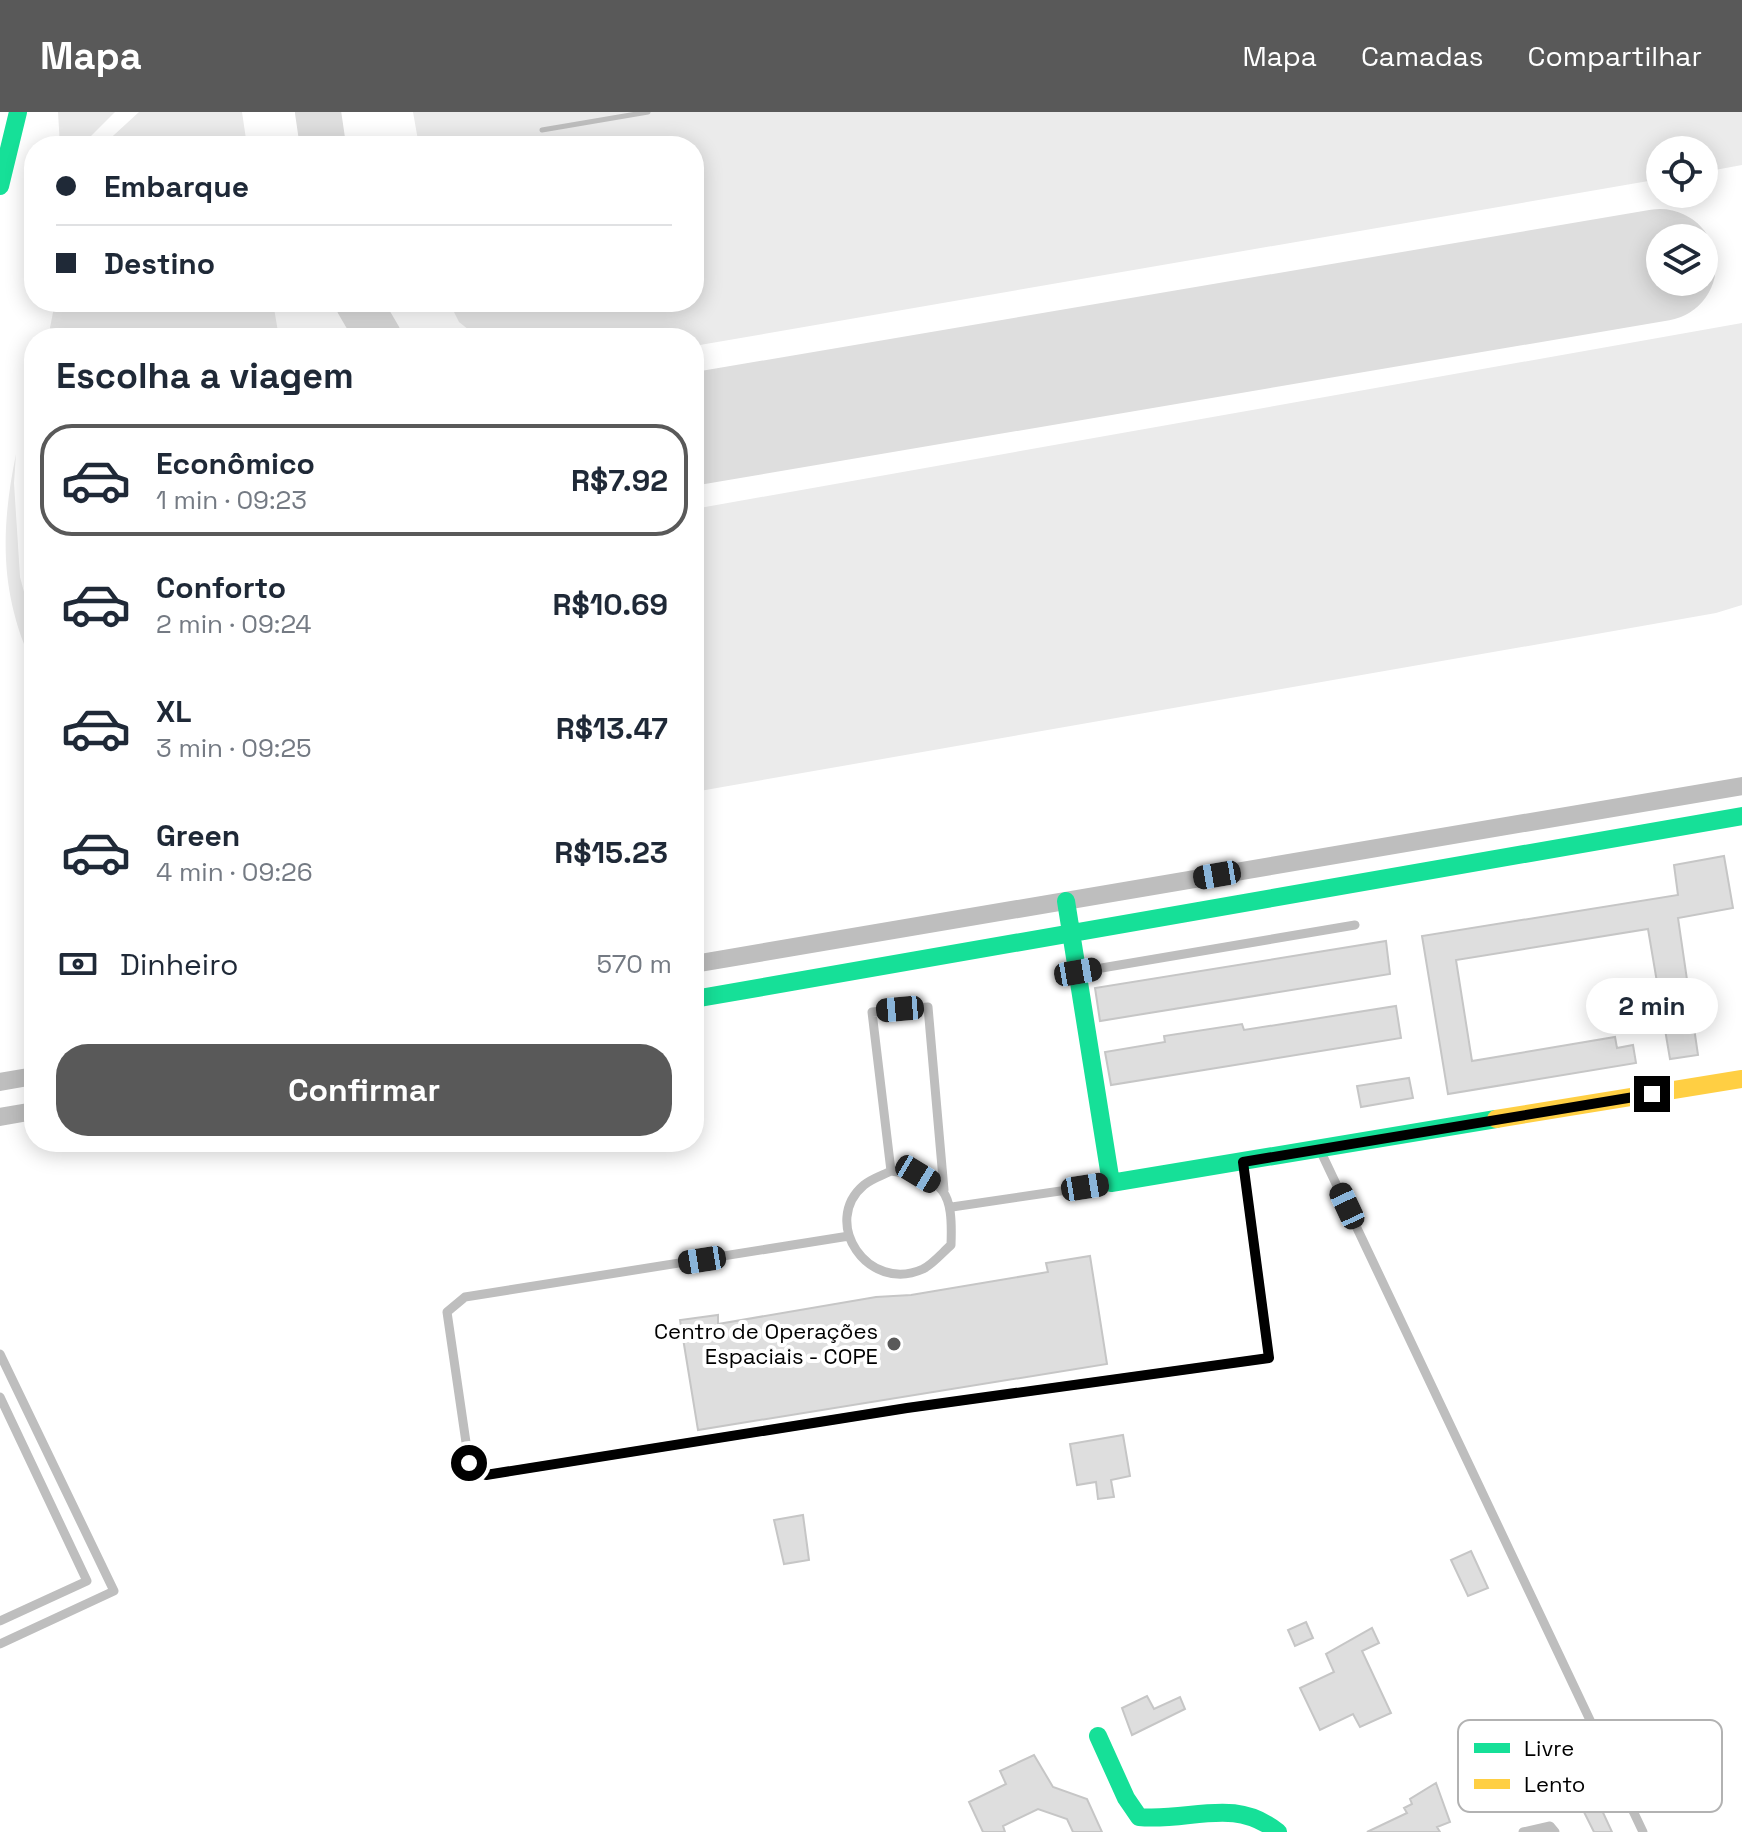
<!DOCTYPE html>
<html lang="pt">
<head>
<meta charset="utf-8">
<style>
	:root { --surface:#fff; --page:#f2f2f3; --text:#1f2937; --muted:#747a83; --line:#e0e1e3; --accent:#595959 }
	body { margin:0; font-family:"Space Grotesk",sans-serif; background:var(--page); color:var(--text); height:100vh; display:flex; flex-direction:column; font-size:30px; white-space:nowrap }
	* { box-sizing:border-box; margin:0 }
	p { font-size:26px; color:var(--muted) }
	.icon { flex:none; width:44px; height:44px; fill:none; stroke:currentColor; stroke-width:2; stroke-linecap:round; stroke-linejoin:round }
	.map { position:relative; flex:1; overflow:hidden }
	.drawer { position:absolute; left:24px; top:216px; width:680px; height:824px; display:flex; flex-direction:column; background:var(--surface); border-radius:32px; box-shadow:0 4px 20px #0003 }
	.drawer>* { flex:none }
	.guide { position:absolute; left:24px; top:24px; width:680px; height:176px; border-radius:32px; box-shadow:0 4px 20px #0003; display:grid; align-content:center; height:176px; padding:0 32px; background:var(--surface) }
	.fabs { position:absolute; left:1646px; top:24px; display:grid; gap:16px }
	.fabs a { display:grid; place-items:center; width:72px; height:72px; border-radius:50%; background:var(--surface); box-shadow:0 4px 20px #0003; font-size:40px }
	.end { position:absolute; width:36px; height:36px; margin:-18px; border:10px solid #000; background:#fff; box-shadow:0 0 0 4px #fff }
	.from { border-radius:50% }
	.bubble { position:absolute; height:56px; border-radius:28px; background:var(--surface); box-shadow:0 4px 20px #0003; font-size:26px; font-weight:700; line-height:56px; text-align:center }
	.car { position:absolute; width:24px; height:48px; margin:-24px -12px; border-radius:10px; box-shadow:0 0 6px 2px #0007; background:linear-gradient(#222 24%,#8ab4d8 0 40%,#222 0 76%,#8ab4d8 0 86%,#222 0) }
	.guide b { display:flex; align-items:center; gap:28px; height:76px; font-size:30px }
	.guide b+b { border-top:2px solid var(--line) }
	.guide i { width:20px; height:20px; background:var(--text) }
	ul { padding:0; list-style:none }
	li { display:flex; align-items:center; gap:24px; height:112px; margin:0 16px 12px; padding:0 16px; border:4px solid transparent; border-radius:32px }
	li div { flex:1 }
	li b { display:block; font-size:30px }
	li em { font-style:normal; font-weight:700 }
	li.current { border-color:var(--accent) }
	li>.icon { width:72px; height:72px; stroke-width:1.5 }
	h2 { padding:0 32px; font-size:36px; line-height:96px }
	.pay { display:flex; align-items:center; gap:20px; height:88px; padding:0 32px; font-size:30px }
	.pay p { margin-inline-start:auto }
	.cta { display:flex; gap:16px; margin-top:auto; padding:16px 32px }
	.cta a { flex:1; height:92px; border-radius:32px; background:var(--accent); color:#fff; font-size:32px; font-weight:700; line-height:92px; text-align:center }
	header { display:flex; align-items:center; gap:48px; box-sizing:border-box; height:112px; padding:0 40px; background:var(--accent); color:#fff }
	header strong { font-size:38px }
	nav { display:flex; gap:44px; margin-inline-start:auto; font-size:28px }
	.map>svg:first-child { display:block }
</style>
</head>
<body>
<header>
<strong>Mapa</strong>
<nav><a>Mapa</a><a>Camadas</a><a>Compartilhar</a></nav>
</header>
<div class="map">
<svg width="1742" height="1720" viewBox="0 0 1742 1720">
	<rect width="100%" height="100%" fill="#fff"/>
	<!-- green -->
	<path fill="#ebebeb" d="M 58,0 L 115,0 L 81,34 L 60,34 Z
		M 139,0 L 242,0 L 247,34 L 102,34 Z
		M 413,0 L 1742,0 L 1742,53 L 1704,60 L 1704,38 L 1660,38 L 1660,67 L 694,234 L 694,226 L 479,226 L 459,210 L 449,190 L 694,190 L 694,34 L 419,34 Z
		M 55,190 L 273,190 L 279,226 L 48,226 Z
		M 1742,211 L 1742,493 L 1716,501 L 694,680 L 694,397 Z
		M 16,342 L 14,371 L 20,465 L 34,517 L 34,555 C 0,484 0,420 16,342 Z"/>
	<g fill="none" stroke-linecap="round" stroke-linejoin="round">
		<!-- stream -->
		<path stroke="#bdbdbd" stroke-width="5" d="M 542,18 L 648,0"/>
		<!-- taxiway -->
		<path stroke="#dedede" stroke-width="46" d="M 318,0 L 323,34
			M 358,190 L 379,226"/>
		<!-- runway -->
		<path stroke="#dedede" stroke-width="112" d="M 694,317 L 1660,153"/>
	</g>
	<!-- building -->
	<path fill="#dedede" stroke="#c6c6c6" stroke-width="2" d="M 1724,744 L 1733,796 L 1678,806 L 1698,943 L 1670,947 L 1648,817 L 1456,848 L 1472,949 L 1615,925 L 1617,936 L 1633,933 L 1636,951 L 1448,982 L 1422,824 L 1678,783 L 1674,753 Z
		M 1386,829 L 1390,862 L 1100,909 L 1095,876 Z
		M 1396,894 L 1401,926 L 1111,973 L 1105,940 L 1165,930 L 1164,924 L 1242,912 L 1244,918 Z
		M 1409,966 L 1413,986 L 1361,995 L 1357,974 Z
		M 1090,1144 L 1107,1252 L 698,1318 L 680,1208 L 718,1203 L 718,1212 L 876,1185 L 911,1183 L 1048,1160 L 1046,1151 Z
		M 1123,1323 L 1130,1364 L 1111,1368 L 1114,1385 L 1098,1387 L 1096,1370 L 1077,1373 L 1070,1332 Z
		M 803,1403 L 809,1448 L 784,1452 L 774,1408 Z
		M 1471,1439 L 1488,1476 L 1468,1484 L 1451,1448 Z
		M 1306,1510 L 1313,1526 L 1295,1534 L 1288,1518 Z
		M 1372,1516 L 1379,1531 L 1362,1539 L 1391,1601 L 1360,1615 L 1353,1602 L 1320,1618 L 1300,1576 L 1334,1560 L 1326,1542 Z
		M 1147,1584 L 1154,1597 L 1180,1585 L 1185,1597 L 1132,1623 L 1122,1596 Z
		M 1554,1625 L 1566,1645 L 1579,1639 L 1586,1654 L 1582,1655 L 1612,1720 L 1594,1720 L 1580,1692 L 1576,1694 L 1570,1682 L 1564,1686 L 1553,1665 L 1502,1689 L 1496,1677 L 1481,1684 L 1471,1663 L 1477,1660 L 1475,1655 L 1517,1636 L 1519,1640 Z
		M 1034,1643 L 1053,1675 L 1087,1687 L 1102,1720 L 1073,1720 L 1067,1707 L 1038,1697 L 1003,1714 L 1005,1720 L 983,1720 L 969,1690 L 1006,1672 L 1000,1659 Z
		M 1436,1671 L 1450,1710 L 1437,1715 L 1440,1720 L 1367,1720 L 1407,1701 L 1404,1696 L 1412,1692 L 1410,1687 Z"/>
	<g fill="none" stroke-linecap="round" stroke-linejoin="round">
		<!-- lane -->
		<path stroke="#bebebe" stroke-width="9" d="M 1078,860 L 1355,813
			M 1320,1038 L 1643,1720
			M 891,1059 L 872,900 L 928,895 L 944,1078
			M 891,1059 C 946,1066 953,1080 951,1133 C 943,1140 933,1152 923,1157 C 868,1182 820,1110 864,1073 C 871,1067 883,1063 891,1059 Z
			M 952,1095 L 1108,1072
			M 849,1124 L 465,1185 L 447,1200 L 469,1351 L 486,1363 L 907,1296 L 1269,1246 L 1243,1050
			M 0,1242 L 114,1479 L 0,1532
			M 0,1285 L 87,1469 L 0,1509
			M 1523,1720 L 1550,1714 L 1555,1720"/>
		<!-- street -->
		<path stroke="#bebebe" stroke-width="18" d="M 694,852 L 1742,674
			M 0,970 L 34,964
			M 0,1005 L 34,999"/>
		<!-- fast -->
		<path stroke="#16e098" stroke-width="18" d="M 0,74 L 18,0
			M 1066,789 L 1111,1071 L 1496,1007
			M 694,887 L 1742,704
			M 1098,1624 L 1126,1686 L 1139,1705 C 1191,1710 1233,1684 1278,1720"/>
		<!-- slow -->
		<path stroke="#ffcf43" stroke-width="18" d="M 1496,1007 L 1742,967"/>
	</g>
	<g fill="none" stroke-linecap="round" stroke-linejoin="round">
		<!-- route -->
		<path stroke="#000" stroke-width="10" d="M 469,1351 L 486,1363 L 907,1296 L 1269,1246 L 1243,1050 L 1652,982"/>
	</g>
	<!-- markers -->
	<circle fill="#595959" stroke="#fff" stroke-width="3" cx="894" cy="1232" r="8"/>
	<g text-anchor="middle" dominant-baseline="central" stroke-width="8" stroke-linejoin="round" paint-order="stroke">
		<!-- poi labels -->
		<g font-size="22" fill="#000" stroke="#fff" text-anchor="end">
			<text x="878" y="1219">Centro de Operações<tspan x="878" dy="25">Espaciais - COPE</tspan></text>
		</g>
	</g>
	<!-- legend -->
	<rect x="1458" y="1608" width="264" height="92" rx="12" fill="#fff" stroke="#b2b2b2" stroke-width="2"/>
	<rect x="1474" y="1631" width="36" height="10" fill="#16e098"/>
	<rect x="1474" y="1667" width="36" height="10" fill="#ffcf43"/>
	<g font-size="22" fill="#000">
		<text x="1524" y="1644">Livre</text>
		<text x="1524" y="1680">Lento</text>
	</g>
</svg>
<div class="fabs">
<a><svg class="icon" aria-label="locate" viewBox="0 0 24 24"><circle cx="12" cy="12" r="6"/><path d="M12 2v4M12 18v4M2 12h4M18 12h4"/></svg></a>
<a><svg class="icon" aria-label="layers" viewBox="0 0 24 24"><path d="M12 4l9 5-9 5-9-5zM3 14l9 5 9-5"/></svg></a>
</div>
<i class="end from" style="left:469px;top:1351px"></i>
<i class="end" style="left:1652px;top:982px"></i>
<div class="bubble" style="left:1586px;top:866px;width:132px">2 min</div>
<i class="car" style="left:1217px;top:763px;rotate:260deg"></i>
<i class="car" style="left:1078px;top:860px;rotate:80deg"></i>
<i class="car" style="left:900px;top:897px;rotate:265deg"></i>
<i class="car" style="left:918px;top:1062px;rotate:121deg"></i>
<i class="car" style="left:1085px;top:1075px;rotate:81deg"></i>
<i class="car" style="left:1347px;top:1094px;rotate:335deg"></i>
<i class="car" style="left:702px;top:1148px;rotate:261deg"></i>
<div class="guide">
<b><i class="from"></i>Embarque</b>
<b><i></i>Destino</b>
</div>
<section class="drawer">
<h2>Escolha a viagem</h2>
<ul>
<li class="current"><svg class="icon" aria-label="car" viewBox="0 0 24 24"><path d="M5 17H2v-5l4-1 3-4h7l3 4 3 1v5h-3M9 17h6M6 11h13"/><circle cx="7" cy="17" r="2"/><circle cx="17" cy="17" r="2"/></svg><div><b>Econômico</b><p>1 min · 09:23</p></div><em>R$7.92</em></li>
<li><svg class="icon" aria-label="car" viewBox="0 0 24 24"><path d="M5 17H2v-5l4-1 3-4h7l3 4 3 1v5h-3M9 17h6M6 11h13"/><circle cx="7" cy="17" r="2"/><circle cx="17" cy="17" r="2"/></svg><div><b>Conforto</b><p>2 min · 09:24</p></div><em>R$10.69</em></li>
<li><svg class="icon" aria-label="car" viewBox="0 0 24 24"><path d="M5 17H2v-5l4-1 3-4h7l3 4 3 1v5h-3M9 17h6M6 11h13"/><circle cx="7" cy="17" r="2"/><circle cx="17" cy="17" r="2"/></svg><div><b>XL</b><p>3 min · 09:25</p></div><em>R$13.47</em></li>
<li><svg class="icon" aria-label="car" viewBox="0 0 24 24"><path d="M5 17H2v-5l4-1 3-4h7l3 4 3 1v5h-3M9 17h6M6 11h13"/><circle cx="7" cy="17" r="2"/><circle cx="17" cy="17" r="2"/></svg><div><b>Green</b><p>4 min · 09:26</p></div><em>R$15.23</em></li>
</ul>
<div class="pay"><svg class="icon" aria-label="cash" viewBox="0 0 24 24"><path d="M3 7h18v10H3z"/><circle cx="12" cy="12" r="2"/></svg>Dinheiro<p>570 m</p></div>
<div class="cta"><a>Confirmar</a></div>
</section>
</div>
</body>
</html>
